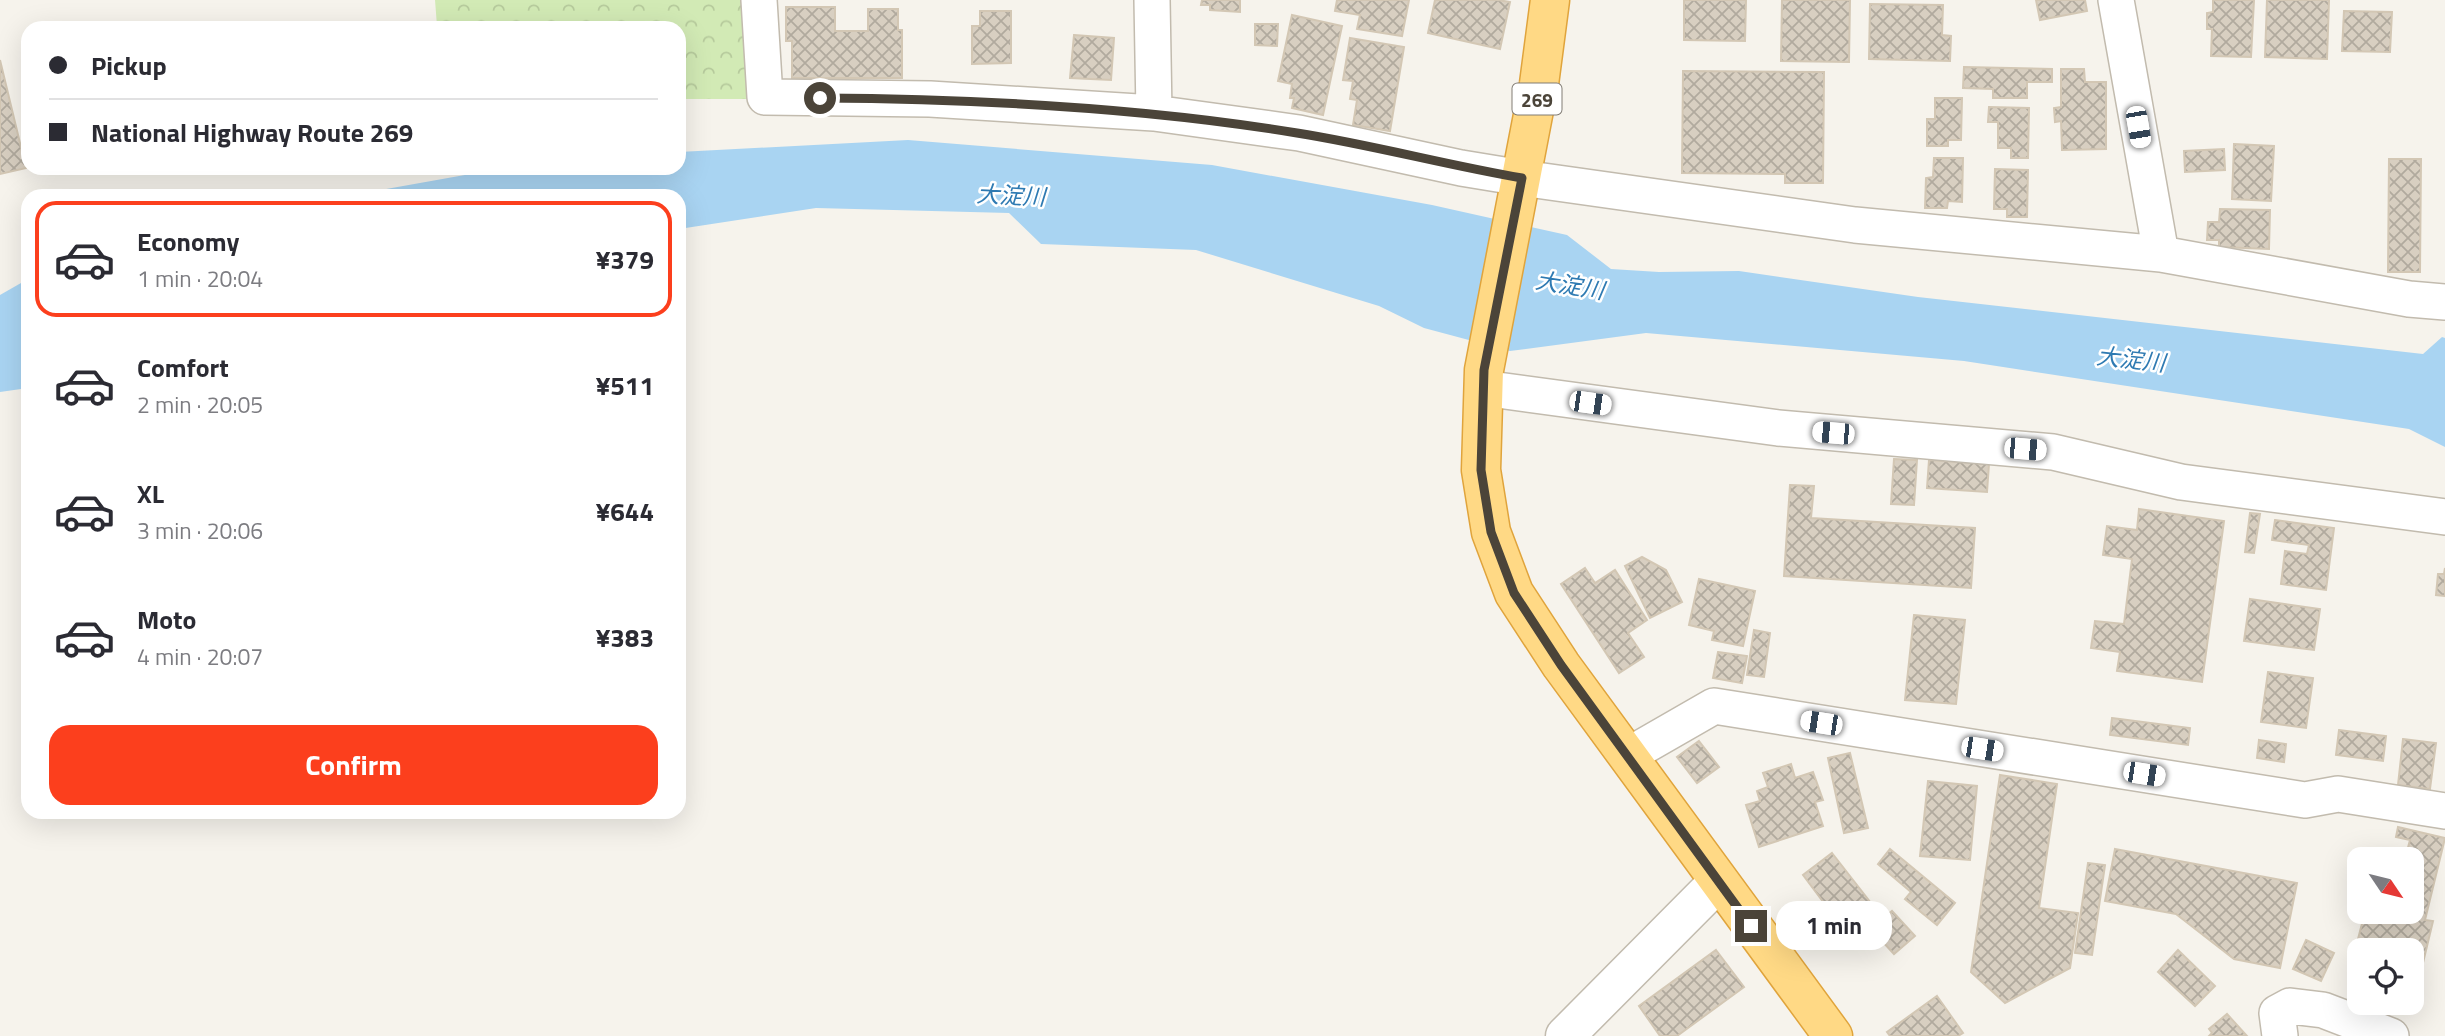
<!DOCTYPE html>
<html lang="en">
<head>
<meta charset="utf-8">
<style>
	:root { --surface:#fff; --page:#f7f7f7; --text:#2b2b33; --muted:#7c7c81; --line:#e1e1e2; --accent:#fc3f1d }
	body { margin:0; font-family:"Titillium Web","Noto Sans JP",sans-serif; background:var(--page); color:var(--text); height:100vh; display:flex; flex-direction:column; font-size:26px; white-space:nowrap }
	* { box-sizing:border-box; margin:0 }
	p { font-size:23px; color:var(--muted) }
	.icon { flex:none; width:38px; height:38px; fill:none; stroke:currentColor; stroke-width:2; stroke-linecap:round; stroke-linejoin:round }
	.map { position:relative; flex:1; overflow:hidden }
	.details { position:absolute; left:21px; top:189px; width:665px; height:630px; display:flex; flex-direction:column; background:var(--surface); border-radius:21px; box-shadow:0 7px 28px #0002 }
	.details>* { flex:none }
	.guide { position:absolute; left:21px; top:21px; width:665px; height:154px; border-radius:21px; box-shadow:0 7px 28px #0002; display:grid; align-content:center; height:154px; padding:0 28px; background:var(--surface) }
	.needle { width:46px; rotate:125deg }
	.tools { position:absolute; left:2347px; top:847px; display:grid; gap:14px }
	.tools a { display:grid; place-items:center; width:77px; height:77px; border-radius:14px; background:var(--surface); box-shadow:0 7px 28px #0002; font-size:35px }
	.end { position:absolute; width:32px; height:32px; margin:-16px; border:9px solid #4b4439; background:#fff; box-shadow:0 0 0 4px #fff }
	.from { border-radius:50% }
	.bubble { position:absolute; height:49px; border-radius:21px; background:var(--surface); box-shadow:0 7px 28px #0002; font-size:23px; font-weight:700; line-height:49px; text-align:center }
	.car { position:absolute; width:21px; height:42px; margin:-21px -10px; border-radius:9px; box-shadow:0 0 5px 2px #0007; background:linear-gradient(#fff 24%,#345 0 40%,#fff 0 76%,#345 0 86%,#fff 0) }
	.guide b { display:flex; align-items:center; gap:24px; height:66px; font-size:26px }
	.guide b+b { border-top:2px solid var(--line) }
	.guide i { width:18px; height:18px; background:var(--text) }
	ul { padding:12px 0 0; list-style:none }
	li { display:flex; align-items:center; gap:21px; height:116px; margin:0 14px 10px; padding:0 14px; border:4px solid transparent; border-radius:21px }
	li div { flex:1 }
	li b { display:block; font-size:26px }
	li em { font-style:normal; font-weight:700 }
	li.current { border-color:var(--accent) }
	li>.icon { width:63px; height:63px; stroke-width:1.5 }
	.primary-button { display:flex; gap:14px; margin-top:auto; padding:14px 28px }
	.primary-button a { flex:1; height:80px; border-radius:21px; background:var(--accent); color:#fff; font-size:28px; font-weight:700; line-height:80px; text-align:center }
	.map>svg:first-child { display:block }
</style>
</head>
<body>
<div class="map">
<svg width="2445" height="1036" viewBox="0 0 2445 1036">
	<defs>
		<pattern id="park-crowns" width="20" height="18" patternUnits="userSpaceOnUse" patternTransform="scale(1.75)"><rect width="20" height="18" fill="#d2eab5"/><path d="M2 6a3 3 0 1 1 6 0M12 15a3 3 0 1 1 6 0" fill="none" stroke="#b6ca9c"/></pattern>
		<pattern id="building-cross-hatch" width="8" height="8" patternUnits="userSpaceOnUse" patternTransform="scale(1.75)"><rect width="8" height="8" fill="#d8cfc1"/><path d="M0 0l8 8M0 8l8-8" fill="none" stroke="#b1aa9e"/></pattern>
	</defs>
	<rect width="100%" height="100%" fill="#f6f3ec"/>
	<!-- park -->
	<path fill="url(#park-crowns)" d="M 435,0 L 747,0 L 748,99 L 679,99 L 679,28 L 440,28 L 437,26 Z"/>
	<!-- water -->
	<path fill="#a9d4f2" d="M 908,140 L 1212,165 L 1432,205 L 1567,235 L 1611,269 L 1659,272 L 1739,271 L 1918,297 L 2423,354 L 2442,337 L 2445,338 L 2445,447 L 2409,429 L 1964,361 L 1646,333 L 1510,351 L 1424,328 L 1379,306 L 1196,250 L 1041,244 L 1009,213 L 816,208 L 679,229 L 679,196 L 347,196 L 504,168 L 679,168 L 679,152 Z
		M 28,279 L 28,388 L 0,392 L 0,295 Z"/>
	<!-- building -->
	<path fill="url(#building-cross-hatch)" stroke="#d3c7b4" stroke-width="2" d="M 1202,0 L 1240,0 L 1240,12 L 1210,10 L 1210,5 L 1201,5 Z
		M 1337,0 L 1409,0 L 1402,36 L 1357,29 L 1360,15 L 1335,11 Z
		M 1435,0 L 1498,0 L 1510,2 L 1500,49 L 1428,33 Z
		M 1684,0 L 1746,0 L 1745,41 L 1684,40 Z
		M 1782,0 L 1850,0 L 1849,62 L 1781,61 Z
		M 2036,0 L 2085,0 L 2087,11 L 2040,20 Z
		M 2213,0 L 2254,0 L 2251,57 L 2211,56 L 2212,29 L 2207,29 L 2207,13 L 2213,12 Z
		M 2267,0 L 2329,0 L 2327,59 L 2265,57 Z
		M 1870,4 L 1943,5 L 1942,35 L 1951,36 L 1950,61 L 1869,59 Z
		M 786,7 L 835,7 L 835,31 L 868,31 L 868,9 L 898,9 L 898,30 L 902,30 L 902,78 L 792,78 L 792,41 L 786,41 Z
		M 980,11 L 1011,11 L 1011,63 L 972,64 L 972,26 L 980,26 Z
		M 2344,11 L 2392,12 L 2390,52 L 2342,51 Z
		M 1292,15 L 1342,26 L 1323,115 L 1292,108 L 1294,98 L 1290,98 L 1292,84 L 1278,81 Z
		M 1255,24 L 1278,24 L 1277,46 L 1255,45 Z
		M 1074,35 L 1114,38 L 1111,80 L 1070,78 Z
		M 1350,38 L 1404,47 L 1390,131 L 1353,125 L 1357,100 L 1350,99 L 1353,81 L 1343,80 Z
		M 0,60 L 26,168 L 0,174 Z
		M 1964,67 L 2052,69 L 2052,82 L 2027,82 L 2027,98 L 1993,98 L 1993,89 L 1963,88 Z
		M 2061,69 L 2084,69 L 2085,82 L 2106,82 L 2106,149 L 2062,150 L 2061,121 L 2055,122 L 2054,108 L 2061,107 Z
		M 1683,71 L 1824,72 L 1823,183 L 1785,183 L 1785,174 L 1682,173 Z
		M 1935,98 L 1962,98 L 1961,140 L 1948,140 L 1948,146 L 1927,146 L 1927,119 L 1935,119 Z
		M 1989,107 L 2029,108 L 2028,158 L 2011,158 L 2011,148 L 1998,148 L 1998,122 L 1988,122 Z
		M 2234,144 L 2274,146 L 2271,201 L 2232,199 Z
		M 2224,149 L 2225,170 L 2185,172 L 2184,151 Z
		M 1934,158 L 1963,158 L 1962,202 L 1948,201 L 1947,208 L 1925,208 L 1926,178 L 1933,177 Z
		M 2389,159 L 2421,159 L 2420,272 L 2388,272 Z
		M 1995,169 L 2028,170 L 2027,217 L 2007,217 L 2007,209 L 1994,209 Z
		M 2220,209 L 2270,210 L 2269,249 L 2219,247 L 2219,240 L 2207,240 L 2208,222 L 2219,222 Z
		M 1894,459 L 1917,460 L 1914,505 L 1891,504 Z
		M 1929,460 L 1989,464 L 1987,492 L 1927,488 Z
		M 1790,485 L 1814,486 L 1811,518 L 1975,528 L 1971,588 L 1784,576 Z
		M 2139,509 L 2224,521 L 2202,682 L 2117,671 L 2120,652 L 2091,648 L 2095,621 L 2124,624 L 2132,559 L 2103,555 L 2107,526 L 2137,530 Z
		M 2250,513 L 2260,514 L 2254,553 L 2245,552 Z
		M 2275,520 L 2334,528 L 2326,590 L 2281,584 L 2285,551 L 2307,554 L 2309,545 L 2272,540 Z
		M 1642,557 L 1666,570 L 1682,602 L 1650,618 L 1625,566 Z
		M 1585,568 L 1595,583 L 1615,570 L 1647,620 L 1628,633 L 1644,657 L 1619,673 L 1561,584 Z
		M 2445,568 L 2445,596 L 2436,595 L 2438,574 L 2444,574 Z
		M 1699,579 L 1755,591 L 1743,646 L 1712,640 L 1714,631 L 1689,625 Z
		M 2250,599 L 2320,609 L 2314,650 L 2244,641 Z
		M 1914,615 L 1965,620 L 1956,704 L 1905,700 Z
		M 1754,630 L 1770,633 L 1764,677 L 1747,675 Z
		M 1718,652 L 1747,656 L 1742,683 L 1713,678 Z
		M 2268,672 L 2313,678 L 2306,728 L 2261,722 Z
		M 2112,718 L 2190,728 L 2188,745 L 2110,735 Z
		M 2339,730 L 2386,736 L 2383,761 L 2336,755 Z
		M 2403,739 L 2436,743 L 2430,789 L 2398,785 Z
		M 2259,740 L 2286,744 L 2284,762 L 2257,758 Z
		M 1699,741 L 1719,767 L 1697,783 L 1677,757 Z
		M 1850,753 L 1868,828 L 1844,833 L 1828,758 Z
		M 1791,764 L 1795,778 L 1813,772 L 1823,800 L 1815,802 L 1823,826 L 1759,847 L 1746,805 L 1760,801 L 1757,791 L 1768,787 L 1763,773 Z
		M 2000,775 L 2057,784 L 2039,908 L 2078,913 L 2070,968 L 2005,1003 L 1971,972 Z
		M 1928,781 L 1977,786 L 1970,860 L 1920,856 Z
		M 2398,827 L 2445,838 L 2425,920 L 2433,921 L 2422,967 L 2412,964 L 2412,950 L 2361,950 L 2364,941 L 2358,939 L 2365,912 L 2378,914 L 2378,912 L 2412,912 L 2412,859 L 2405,859 L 2410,840 L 2396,837 Z
		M 1890,849 L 1955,903 L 1937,925 L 1905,899 L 1911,892 L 1878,864 Z
		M 2115,849 L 2297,883 L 2280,968 L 2234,959 L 2176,914 L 2105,901 Z
		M 1832,853 L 1871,903 L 1842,927 L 1803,875 Z
		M 2088,863 L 2105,865 L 2092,955 L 2075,953 Z
		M 1892,911 L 1915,936 L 1894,954 L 1871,929 Z
		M 2306,940 L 2334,953 L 2321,981 L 2293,969 Z
		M 1716,950 L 1744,987 L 1677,1036 L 1660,1036 L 1639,1006 Z
		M 2178,950 L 2215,986 L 2195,1006 L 2158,972 Z
		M 1937,996 L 1963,1033 L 1958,1036 L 1890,1036 L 1887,1032 Z
		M 2227,1014 L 2247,1036 L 2209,1036 L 2212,1033 L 2209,1029 Z"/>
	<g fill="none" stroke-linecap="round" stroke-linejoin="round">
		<!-- minor casing -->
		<g stroke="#c2bbae" stroke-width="38">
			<path id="minor" d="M 759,0 L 765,97 L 930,99 L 1154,113 L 1299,133 L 1461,168 L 1522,178 L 1855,225 L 2161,254 L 2409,299 L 2445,302
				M 1152,0 L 1154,113
				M 2116,0 L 2161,254
				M 1483,388 L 1778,428 L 2053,452 L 2181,482 L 2445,517
				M 1627,756 L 1714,706 L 2305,800 L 2338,794 L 2445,811
				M 2280,1036 L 2277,1013 L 2290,1006 L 2323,1010 L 2391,1036"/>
		</g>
		<!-- tertiary casing -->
		<g stroke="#c2bbae" stroke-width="41">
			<path id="tertiary" d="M 1565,1036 L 1718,882"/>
		</g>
		<!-- trunk casing -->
		<g stroke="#e0a43c" stroke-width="41">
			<path id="trunk" d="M 1550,0 L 1539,84 L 1484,370 L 1481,470 L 1491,532 L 1514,593 L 1561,665 L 1833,1036"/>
		</g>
		<!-- minor -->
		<use href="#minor" stroke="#fff" stroke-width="35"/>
		<!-- tertiary -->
		<use href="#tertiary" stroke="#fff" stroke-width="38"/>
		<!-- trunk -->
		<use href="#trunk" stroke="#ffd985" stroke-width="38"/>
	</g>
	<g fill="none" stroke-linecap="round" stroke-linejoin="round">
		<!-- route -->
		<path stroke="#4b4439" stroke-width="9" d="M 820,98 C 979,99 1140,107 1297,133 C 1373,145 1446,165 1522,178 L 1484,370 L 1481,470 L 1491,532 L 1514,593 L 1561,665 L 1751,926"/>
	</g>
	<g text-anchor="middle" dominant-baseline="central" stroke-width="5" stroke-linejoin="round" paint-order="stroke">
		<!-- shield labels -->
		<rect fill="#fff" stroke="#817c74" stroke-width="2" x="1512.5" y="83.5" width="49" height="31" rx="5"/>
		<g font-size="19" font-weight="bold" fill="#4b4439">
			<text x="1537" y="99">269</text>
		</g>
		<!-- water labels -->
		<g font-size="23" font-style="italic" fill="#2e7ab2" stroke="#fff">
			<text transform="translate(1011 195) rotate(3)">大淀川</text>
			<text transform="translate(1570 285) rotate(9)">大淀川</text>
			<text transform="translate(2131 359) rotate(6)">大淀川</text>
		</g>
	</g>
</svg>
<div class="tools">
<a><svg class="needle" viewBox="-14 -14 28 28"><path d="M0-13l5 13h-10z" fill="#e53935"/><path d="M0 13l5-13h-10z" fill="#7c7c81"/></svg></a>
<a><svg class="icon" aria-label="locate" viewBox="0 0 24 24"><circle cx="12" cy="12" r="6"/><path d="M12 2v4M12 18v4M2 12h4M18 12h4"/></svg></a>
</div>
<i class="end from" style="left:820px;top:98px"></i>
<i class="end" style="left:1751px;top:926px"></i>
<div class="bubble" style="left:1776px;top:901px;width:116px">1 min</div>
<i class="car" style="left:2138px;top:127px;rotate:170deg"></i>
<i class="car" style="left:1590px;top:403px;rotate:98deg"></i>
<i class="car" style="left:1833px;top:433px;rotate:275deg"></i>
<i class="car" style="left:2025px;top:449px;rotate:95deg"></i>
<i class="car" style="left:1821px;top:723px;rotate:279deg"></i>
<i class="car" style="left:1982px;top:749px;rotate:99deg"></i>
<i class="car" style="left:2144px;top:774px;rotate:99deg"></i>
<div class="guide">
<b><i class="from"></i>Pickup</b>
<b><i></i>National Highway Route 269</b>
</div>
<section class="details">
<ul>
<li class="current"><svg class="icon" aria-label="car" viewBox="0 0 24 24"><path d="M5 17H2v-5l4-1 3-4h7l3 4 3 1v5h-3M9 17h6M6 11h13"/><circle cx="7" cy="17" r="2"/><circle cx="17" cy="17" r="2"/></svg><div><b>Economy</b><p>1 min · 20:04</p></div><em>¥379</em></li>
<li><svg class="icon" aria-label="car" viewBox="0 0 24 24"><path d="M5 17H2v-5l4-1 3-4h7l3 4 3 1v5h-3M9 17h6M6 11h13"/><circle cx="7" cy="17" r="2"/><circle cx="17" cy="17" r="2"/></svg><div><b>Comfort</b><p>2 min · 20:05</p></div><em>¥511</em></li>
<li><svg class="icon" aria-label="car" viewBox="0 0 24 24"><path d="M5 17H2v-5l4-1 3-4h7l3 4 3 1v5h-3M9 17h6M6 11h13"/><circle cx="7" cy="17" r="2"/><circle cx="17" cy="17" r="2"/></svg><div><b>XL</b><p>3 min · 20:06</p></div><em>¥644</em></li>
<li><svg class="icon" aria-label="car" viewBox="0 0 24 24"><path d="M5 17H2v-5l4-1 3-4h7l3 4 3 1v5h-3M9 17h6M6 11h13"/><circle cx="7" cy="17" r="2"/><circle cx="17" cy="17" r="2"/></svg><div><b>Moto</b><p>4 min · 20:07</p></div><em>¥383</em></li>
</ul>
<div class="primary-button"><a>Confirm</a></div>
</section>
</div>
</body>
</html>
